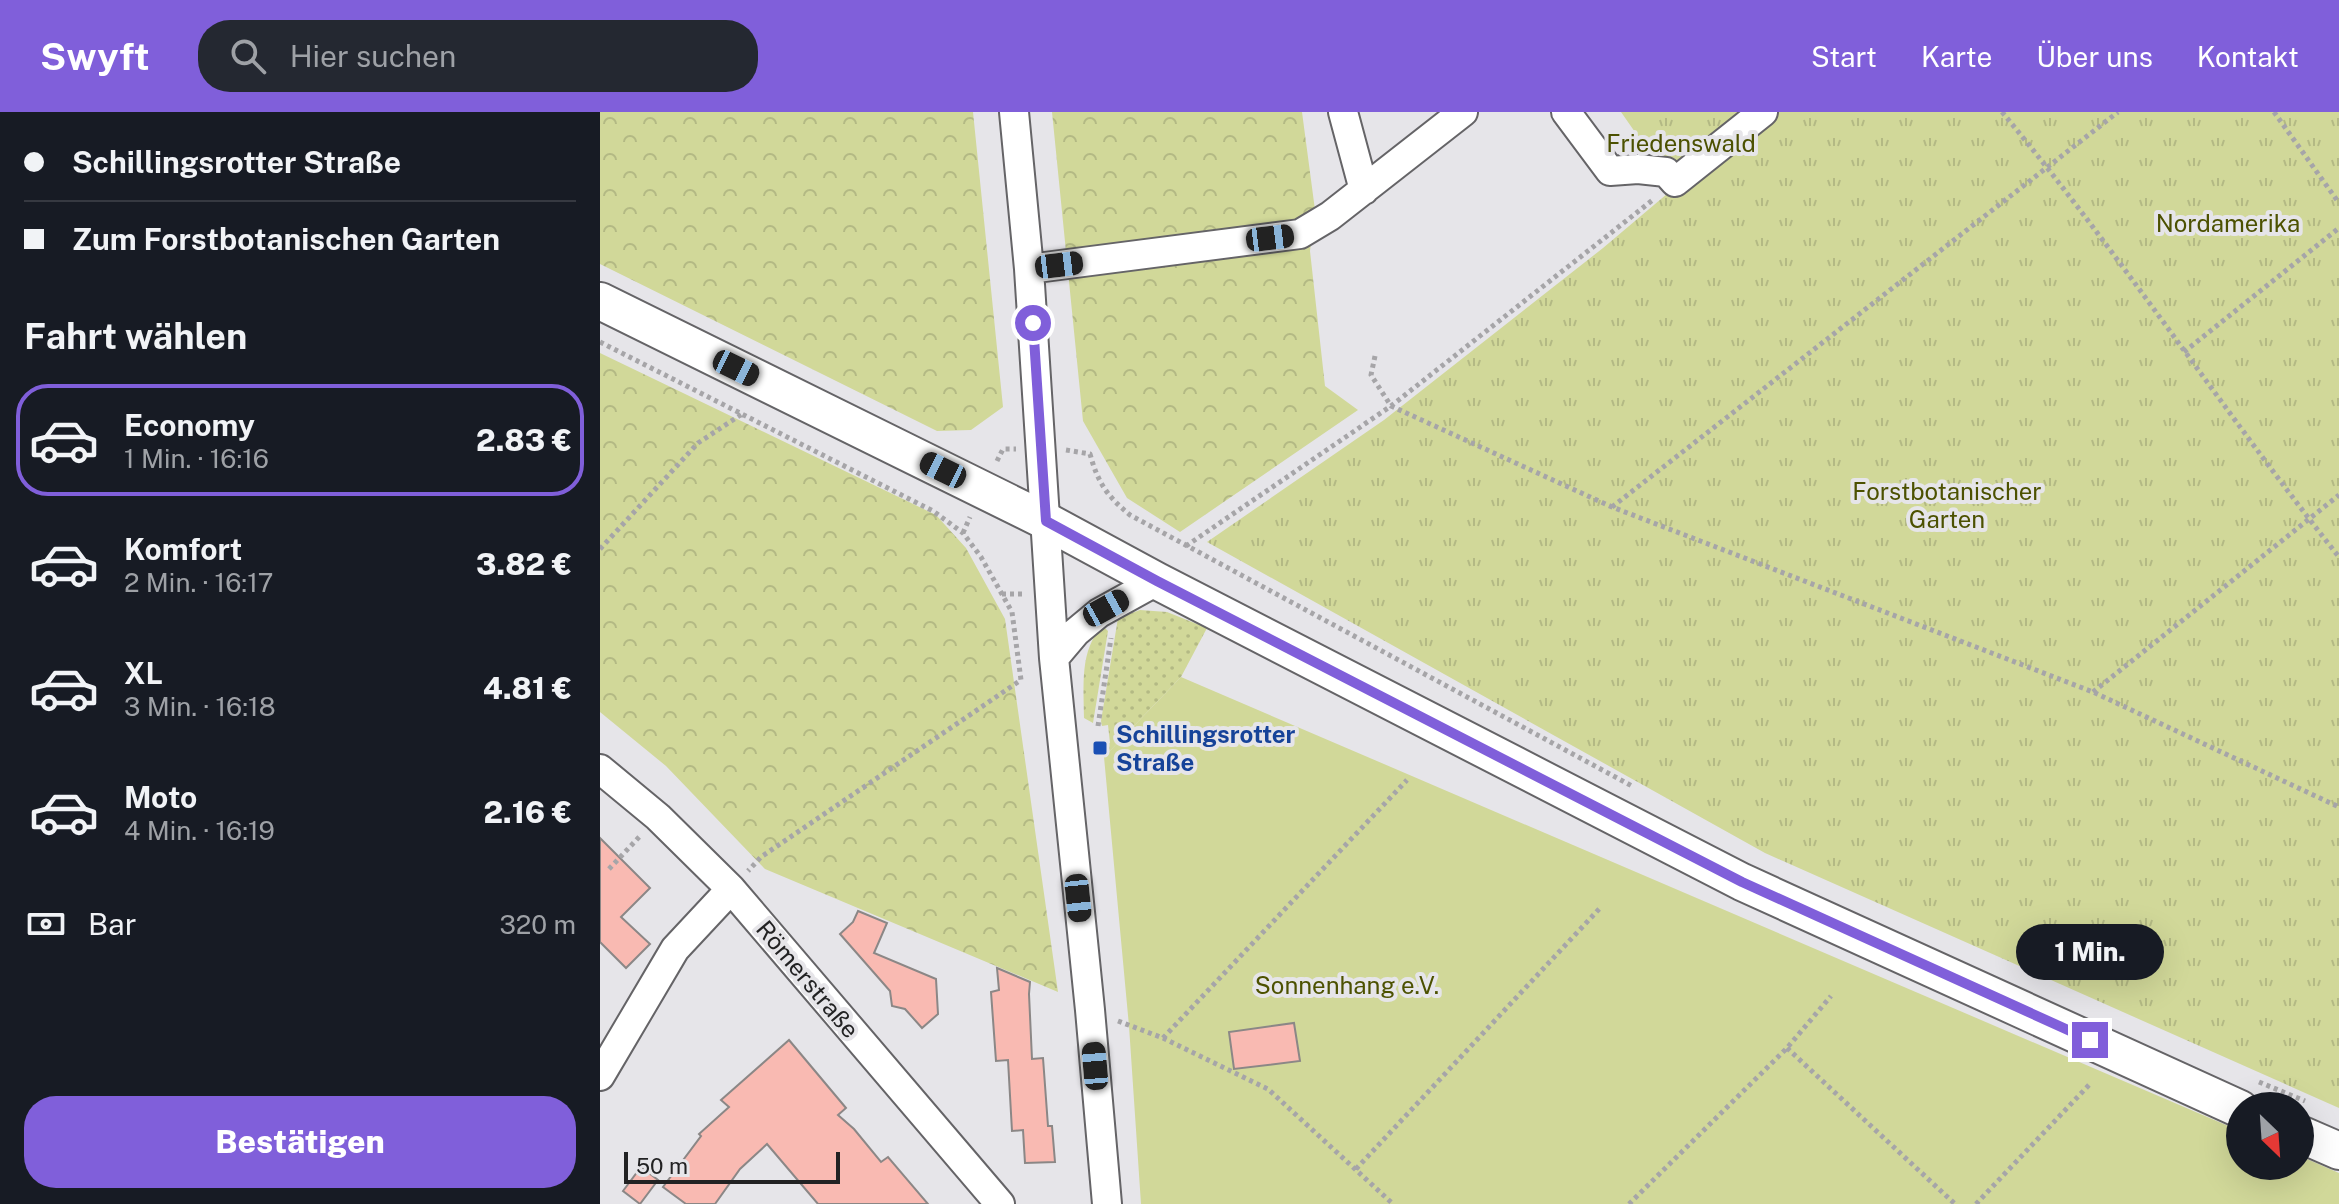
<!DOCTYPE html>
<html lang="de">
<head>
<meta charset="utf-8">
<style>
	:root { --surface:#171b24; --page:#242831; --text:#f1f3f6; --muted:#9ea1a6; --line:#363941; --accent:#805fda }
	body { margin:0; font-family:"Public Sans",sans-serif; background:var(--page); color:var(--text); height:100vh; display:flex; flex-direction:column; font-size:30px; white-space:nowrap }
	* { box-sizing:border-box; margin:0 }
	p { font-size:26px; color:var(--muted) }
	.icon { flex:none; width:44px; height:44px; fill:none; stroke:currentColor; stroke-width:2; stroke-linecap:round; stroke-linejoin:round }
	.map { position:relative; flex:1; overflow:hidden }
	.details { display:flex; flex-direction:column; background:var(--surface); width:600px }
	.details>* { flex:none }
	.banner { display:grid; align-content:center; height:176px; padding:0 24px; background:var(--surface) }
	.needle { width:52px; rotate:155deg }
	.controls { position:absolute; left:1626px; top:980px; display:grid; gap:16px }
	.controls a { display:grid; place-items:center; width:88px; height:88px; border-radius:50%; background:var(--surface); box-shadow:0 8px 32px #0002; font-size:40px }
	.scale { position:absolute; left:24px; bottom:20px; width:216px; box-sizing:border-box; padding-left:8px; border:4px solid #222223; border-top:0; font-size:22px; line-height:28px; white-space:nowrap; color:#222223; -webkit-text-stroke:6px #e6e5e9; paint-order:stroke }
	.end { position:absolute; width:36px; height:36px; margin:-18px; border:10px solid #805fda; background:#fff; box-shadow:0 0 0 4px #fff }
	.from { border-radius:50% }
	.bubble { position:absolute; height:56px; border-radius:28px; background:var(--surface); box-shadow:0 8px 32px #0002; font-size:26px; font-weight:800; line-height:56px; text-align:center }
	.car { position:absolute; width:24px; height:48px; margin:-24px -12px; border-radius:10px; box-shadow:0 0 6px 2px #0007; background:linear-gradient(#222 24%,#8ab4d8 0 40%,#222 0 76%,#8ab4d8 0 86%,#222 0) }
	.banner b { display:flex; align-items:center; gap:28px; height:76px; font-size:30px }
	.banner b+b { border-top:2px solid var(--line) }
	.banner i { width:20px; height:20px; background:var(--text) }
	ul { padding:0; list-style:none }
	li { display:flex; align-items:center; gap:24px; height:112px; margin:0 16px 12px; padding:0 8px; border:4px solid transparent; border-radius:32px }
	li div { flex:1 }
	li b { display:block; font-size:30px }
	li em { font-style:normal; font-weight:800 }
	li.selected { border-color:var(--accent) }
	li>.icon { width:72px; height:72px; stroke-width:1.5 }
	h2 { padding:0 24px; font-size:36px; line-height:96px }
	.pay { display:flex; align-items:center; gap:20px; height:88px; padding:0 24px; font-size:30px }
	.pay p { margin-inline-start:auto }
	.button { display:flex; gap:16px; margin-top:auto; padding:16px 24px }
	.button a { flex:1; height:92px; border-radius:32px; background:var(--accent); color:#fff; font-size:32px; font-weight:800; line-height:92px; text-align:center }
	header { display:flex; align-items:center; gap:48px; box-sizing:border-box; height:112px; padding:0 40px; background:var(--accent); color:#fff }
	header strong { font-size:38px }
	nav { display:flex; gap:44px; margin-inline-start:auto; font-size:28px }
	.search { width:560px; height:72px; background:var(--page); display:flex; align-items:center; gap:20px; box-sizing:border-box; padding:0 28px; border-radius:32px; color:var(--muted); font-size:30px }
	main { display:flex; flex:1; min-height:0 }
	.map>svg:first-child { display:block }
</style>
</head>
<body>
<header>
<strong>Swyft</strong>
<div class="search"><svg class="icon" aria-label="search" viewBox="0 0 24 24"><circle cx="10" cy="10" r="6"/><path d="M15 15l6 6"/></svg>Hier suchen</div>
<nav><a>Start</a><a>Karte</a><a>Über uns</a><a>Kontakt</a></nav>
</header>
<main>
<section class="details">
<div class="banner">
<b><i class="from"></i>Schillingsrotter Straße</b>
<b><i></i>Zum Forstbotanischen Garten</b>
</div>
<h2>Fahrt wählen</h2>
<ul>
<li class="selected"><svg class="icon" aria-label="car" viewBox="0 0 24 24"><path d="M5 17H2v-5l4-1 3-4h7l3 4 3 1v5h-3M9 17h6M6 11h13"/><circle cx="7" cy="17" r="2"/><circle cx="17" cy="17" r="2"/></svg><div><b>Economy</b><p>1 Min. · 16:16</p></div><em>2.83 €</em></li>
<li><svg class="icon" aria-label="car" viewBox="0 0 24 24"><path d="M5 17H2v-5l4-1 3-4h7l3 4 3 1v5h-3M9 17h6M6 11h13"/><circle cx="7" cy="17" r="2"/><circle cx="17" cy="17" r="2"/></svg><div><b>Komfort</b><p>2 Min. · 16:17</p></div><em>3.82 €</em></li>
<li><svg class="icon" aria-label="car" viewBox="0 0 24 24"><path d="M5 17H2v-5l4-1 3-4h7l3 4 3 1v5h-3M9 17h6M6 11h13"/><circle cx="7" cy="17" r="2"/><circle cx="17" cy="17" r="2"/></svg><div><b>XL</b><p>3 Min. · 16:18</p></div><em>4.81 €</em></li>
<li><svg class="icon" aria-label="car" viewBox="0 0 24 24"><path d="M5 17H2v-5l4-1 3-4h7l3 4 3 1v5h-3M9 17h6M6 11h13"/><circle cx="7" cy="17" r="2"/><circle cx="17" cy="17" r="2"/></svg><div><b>Moto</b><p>4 Min. · 16:19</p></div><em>2.16 €</em></li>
</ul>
<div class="pay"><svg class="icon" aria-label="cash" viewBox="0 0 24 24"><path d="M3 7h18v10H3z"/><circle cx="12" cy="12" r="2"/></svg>Bar<p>320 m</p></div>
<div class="button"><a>Bestätigen</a></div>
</section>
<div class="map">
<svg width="1739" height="1092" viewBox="0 0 1739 1092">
	<defs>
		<pattern id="grass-dots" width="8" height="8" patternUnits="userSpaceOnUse" patternTransform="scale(2)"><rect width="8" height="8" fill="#d1d899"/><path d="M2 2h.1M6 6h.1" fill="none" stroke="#b3b984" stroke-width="1.8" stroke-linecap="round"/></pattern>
		<pattern id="forest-crowns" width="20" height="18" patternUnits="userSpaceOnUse" patternTransform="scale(2)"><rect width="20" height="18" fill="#d1d899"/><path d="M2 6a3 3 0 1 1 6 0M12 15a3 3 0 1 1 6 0" fill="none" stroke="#b3b984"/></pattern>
		<pattern id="park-tufts" width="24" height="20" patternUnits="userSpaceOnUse" patternTransform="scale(2)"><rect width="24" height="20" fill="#d1d899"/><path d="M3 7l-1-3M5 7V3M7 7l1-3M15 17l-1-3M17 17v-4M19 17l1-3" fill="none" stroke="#b3b984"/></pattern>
	</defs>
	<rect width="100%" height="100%" fill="#e6e5e9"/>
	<!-- grass -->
	<path fill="url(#grass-dots)" d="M 540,498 L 567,500 L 607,516 L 581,565 L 504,645 L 503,632 L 510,631 L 508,613 L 502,614 L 501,609 L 518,506 Z
		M 503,514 L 508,519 L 493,611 L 484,606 C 484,575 479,537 503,514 Z"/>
	<!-- forest -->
	<path fill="url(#forest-crowns)" d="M 0,0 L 373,0 L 403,295 L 371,318 L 337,319 L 0,152 Z
		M 452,0 L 702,0 L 715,98 L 710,139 L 725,274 L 758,298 L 580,420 L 527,386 L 483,309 Z
		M 0,241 L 336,403 L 366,436 L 405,507 L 458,880 L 165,757 L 66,654 L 0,600 Z"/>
	<!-- park -->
	<path fill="url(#park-tufts)" d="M 1021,0 L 1739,0 L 1739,996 L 1165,741 L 607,430 L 784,308 L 1003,136 L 1074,76 Z"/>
	<!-- garden -->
	<path fill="#d1d899" d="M 581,565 L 1640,1019 L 1640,1054 L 1700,1054 L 1700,1044 L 1739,1061 L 1739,1092 L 541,1092 L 529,914 L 504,645 Z"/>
	<!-- building -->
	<path fill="#f9bab2" stroke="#8b8786" stroke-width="2" d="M 0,726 L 50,776 L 21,805 L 50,832 L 26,856 L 0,830 Z
		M 258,799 L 287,811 L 274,841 L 336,867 L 338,902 L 322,916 L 305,897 L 292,894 L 290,879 L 240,822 L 253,810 Z
		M 397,856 L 430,870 L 429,882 L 432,947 L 443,946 L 448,1014 L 452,1014 L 455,1050 L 425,1051 L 423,1018 L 412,1019 L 408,948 L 396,949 L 391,880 L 399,878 Z
		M 694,911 L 700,949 L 634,957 L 629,920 Z
		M 189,928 L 246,996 L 238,1003 L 254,1017 L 281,1050 L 288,1045 L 328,1092 L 218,1092 L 167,1032 L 140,1057 L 115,1092 L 86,1092 L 63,1075 L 101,1024 L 99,1022 L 129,995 L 121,988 Z
		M 41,1055 L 58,1068 L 40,1092 L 23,1079 Z"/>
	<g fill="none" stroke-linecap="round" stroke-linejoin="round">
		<!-- minor casing -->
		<g stroke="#656467" stroke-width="32">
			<path id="minor" d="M 414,0 L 429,157 L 454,546 L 490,898 L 507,1092
				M 743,0 L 764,78
				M 966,0 L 1010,59 L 1038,57 L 1066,60 L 1075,70 L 1163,0
				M 429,157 L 700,122 L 730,104 L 863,0
				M 454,546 L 476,520 L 499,501 L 557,469
				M 0,657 L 58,705 L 131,777 L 400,1092
				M 0,964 L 75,837 L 131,777"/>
		</g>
		<!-- major casing -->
		<g stroke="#656467" stroke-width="40">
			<path id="major" d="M 0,189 L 446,409 L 557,469 L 1142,770 L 1640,997
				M 1700,1022 L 1739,1039"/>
		</g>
		<!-- path -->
		<path stroke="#a6a5a8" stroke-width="5" stroke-dasharray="4 4" stroke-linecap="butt" d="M 1402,0 C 1521,143 1623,299 1739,445
			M 1674,0 L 1739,91
			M 0,230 L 333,399 L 363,421 L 381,445 L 412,500 L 421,568 L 161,745 L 148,759
			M 1584,240 L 1739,116
			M 775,244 L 771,263 L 791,294 L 1012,395 L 1493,580 L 1739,695
			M 466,338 L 490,342 C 498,371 507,384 530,403 L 1032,674
			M 397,349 L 403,337 L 416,337
			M 1012,395 L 1518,0
			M 363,421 L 370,405
			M 586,434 L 791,294 L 1054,87
			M 0,437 L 98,331 L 142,302
			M 402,482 L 424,482
			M 1493,580 L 1739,383
			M 498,614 L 511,526
			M 9,757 L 41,723
			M 518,909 L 563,926 L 668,977 L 793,1092
			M 563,926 L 807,668
			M 1187,936 L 1355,1092
			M 1659,970 L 1705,989
			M 756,1057 L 1001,795
			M 1029,1092 L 1187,936 L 1231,884
			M 1376,1092 L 1489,973"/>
		<!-- minor -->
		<use href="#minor" stroke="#fff" stroke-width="28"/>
		<!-- major -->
		<use href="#major" stroke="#fff" stroke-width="36"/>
	</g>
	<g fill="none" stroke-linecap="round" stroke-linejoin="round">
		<!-- route -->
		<path stroke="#805fda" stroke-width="10" d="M 433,211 L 446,409 L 557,469 L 1142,770 L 1490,928"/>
	</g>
	<!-- markers -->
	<rect fill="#1a4fb4" stroke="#e6e5e9" stroke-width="3" x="492" y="628" width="16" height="16" rx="4"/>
	<g text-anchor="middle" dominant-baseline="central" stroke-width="8" stroke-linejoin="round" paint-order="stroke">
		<!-- park labels -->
		<g font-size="24" fill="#4c5101" stroke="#e6e5e9">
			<text x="1081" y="31">Friedenswald</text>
			<text x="1628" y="111">Nordamerika</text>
			<text x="1347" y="379">Forstbotanischer<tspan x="1347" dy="28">Garten</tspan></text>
			<text x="747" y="873">Sonnenhang e.V.</text>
		</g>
		<!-- transit labels -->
		<g font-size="24" font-weight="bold" fill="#164399" stroke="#e6e5e9" text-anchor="start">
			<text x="516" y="622">Schillingsrotter<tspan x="516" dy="28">Straße</tspan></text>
		</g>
		<!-- street labels -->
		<g font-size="24" fill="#222223" stroke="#e6e5e9">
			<text transform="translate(208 867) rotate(50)">Römerstraße</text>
		</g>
	</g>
</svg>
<div class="controls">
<a><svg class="needle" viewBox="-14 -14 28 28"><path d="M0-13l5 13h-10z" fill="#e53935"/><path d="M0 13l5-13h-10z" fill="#9ea1a6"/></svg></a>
</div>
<div class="scale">50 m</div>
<i class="end from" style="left:433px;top:211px"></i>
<i class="end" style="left:1490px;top:928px"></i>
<div class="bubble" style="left:1416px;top:812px;width:148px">1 Min.</div>
<i class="car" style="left:670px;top:126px;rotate:83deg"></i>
<i class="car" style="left:459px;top:153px;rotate:83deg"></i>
<i class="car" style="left:136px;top:256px;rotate:116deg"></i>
<i class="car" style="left:343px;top:358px;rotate:296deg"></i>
<i class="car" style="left:506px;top:496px;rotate:61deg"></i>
<i class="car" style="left:478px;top:786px;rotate:174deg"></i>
<i class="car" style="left:495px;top:954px;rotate:355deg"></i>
</div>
</main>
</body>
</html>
